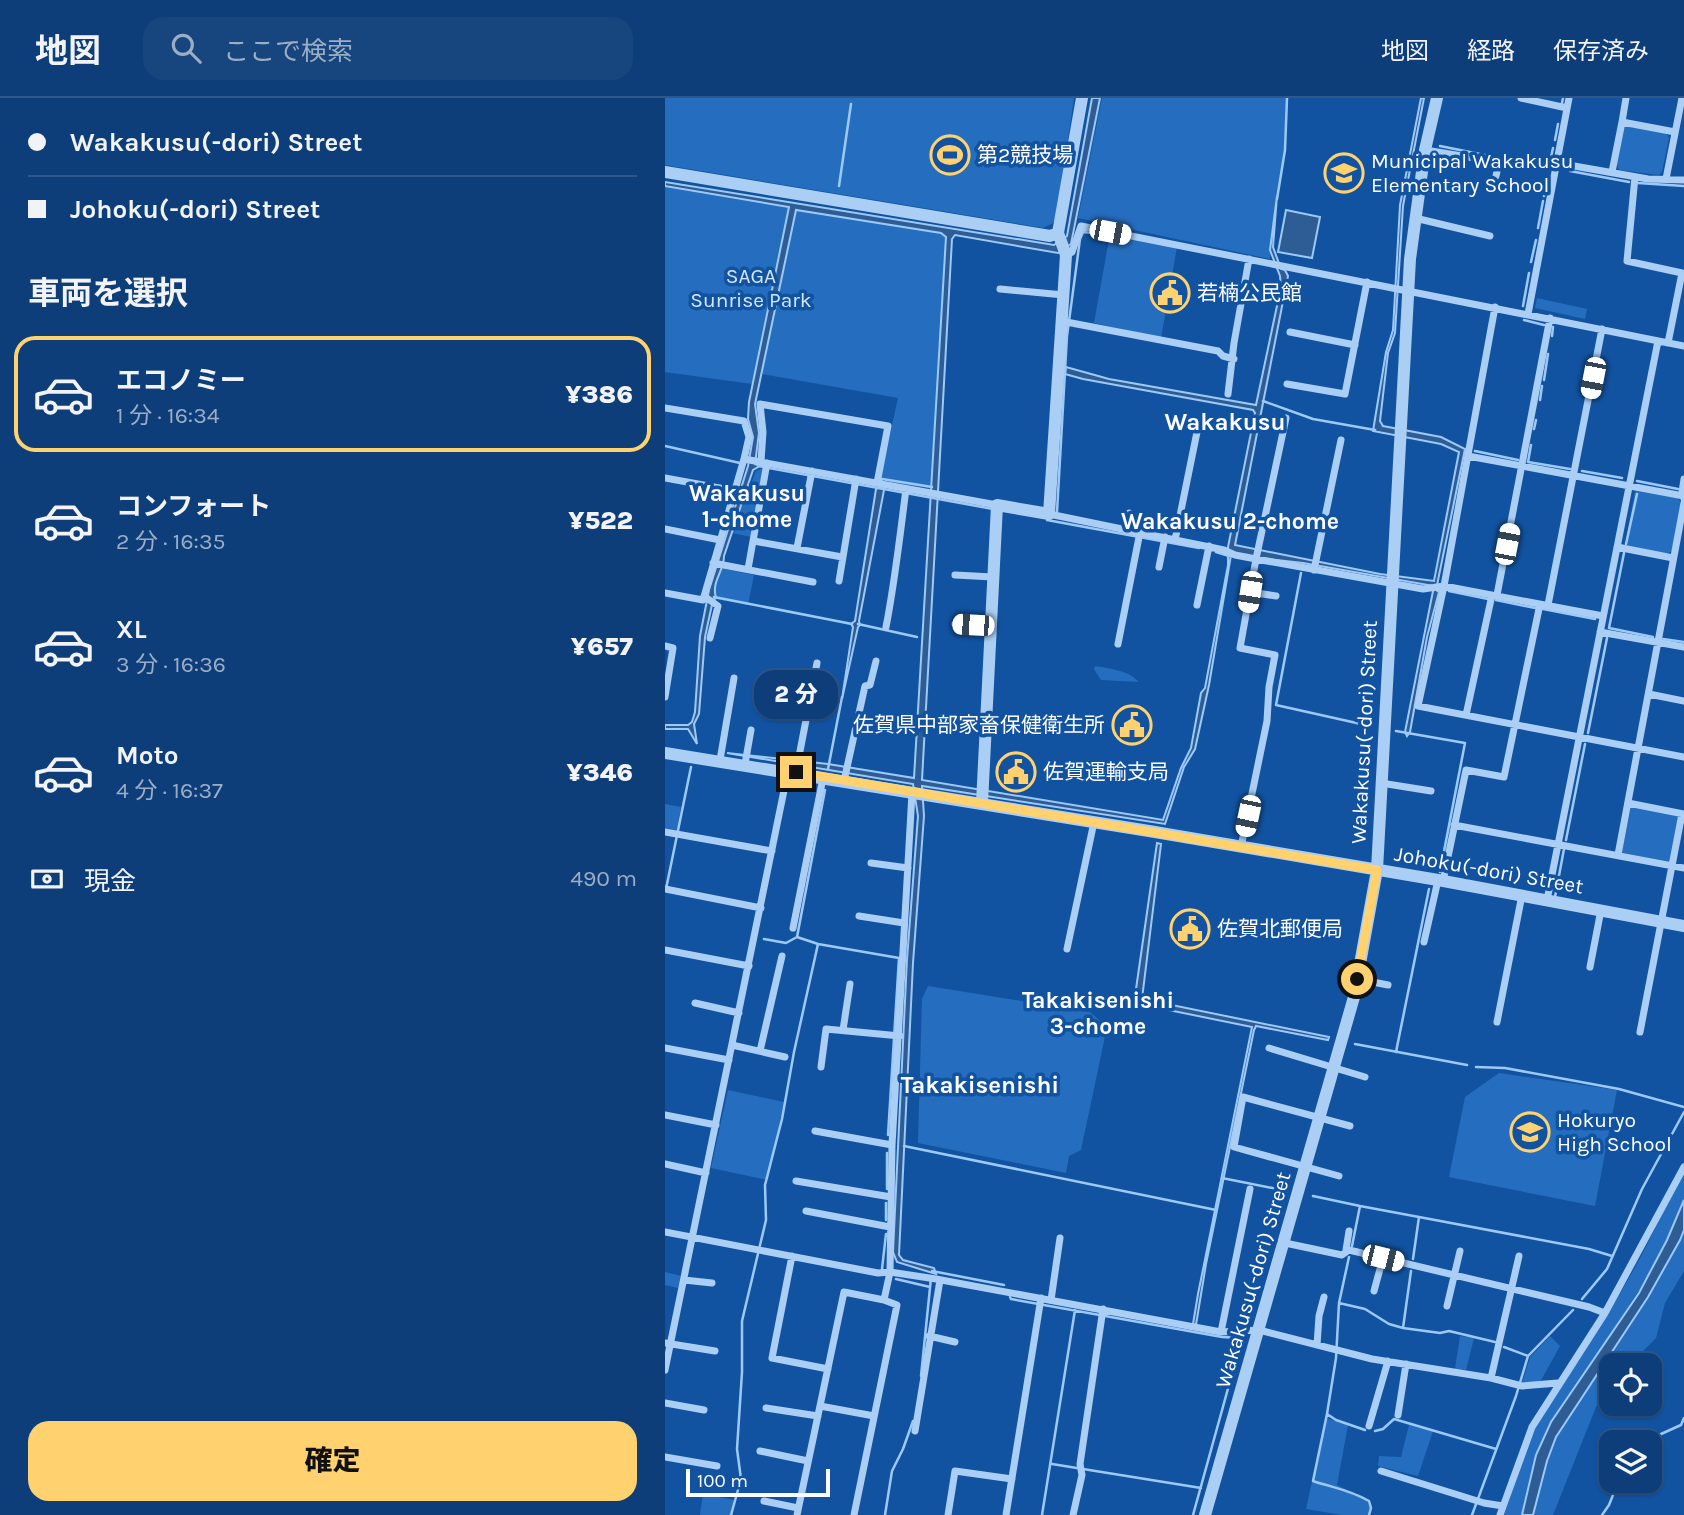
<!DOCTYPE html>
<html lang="ja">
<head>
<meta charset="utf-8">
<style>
	:root { --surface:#0e3e79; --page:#17457e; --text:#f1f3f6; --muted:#9baec6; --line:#2e578a; --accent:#ffd26f }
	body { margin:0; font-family:Karla,"Noto Sans JP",sans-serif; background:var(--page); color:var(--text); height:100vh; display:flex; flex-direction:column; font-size:26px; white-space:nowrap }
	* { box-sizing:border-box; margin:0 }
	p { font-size:23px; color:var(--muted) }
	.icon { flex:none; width:38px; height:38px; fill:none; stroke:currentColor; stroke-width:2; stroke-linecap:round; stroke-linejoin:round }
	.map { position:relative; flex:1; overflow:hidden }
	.drawer { display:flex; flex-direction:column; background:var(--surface); width:665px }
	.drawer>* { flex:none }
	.guide { display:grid; align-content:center; height:154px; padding:0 28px; background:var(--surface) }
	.tools { position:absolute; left:934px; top:1255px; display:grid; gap:14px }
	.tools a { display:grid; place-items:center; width:63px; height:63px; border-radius:14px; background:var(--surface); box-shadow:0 2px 5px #0004,0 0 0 2px var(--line); font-size:35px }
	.scale { position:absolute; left:21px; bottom:18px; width:144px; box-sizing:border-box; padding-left:7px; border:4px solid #fff; border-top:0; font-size:19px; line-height:24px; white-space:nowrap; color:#fff; -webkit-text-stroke:5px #1253a1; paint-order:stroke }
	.end { position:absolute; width:32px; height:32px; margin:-16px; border:9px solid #ffd26f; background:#111; box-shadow:0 0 0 4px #111 }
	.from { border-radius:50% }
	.bubble { position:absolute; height:49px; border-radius:21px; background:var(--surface); box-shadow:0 2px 5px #0004,0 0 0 2px var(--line); font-size:23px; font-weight:800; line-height:49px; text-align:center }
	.car { position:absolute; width:21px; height:42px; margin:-21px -10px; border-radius:9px; box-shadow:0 0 5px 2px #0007; background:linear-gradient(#fff 24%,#345 0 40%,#fff 0 76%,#345 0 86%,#fff 0) }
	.guide b { display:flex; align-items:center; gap:24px; height:66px; font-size:26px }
	.guide b+b { border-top:2px solid var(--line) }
	.guide i { width:18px; height:18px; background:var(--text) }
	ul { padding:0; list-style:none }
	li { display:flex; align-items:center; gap:21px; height:116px; margin:0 14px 10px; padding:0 14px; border:4px solid transparent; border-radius:21px }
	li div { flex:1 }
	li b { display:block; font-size:26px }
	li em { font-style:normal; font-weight:800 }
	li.active { border-color:var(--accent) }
	li>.icon { width:63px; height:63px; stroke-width:1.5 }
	h2 { padding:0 28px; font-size:32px; line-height:84px }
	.pay { display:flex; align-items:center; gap:18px; height:77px; padding:0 28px; font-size:26px }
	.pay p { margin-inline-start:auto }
	.primary-button { display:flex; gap:14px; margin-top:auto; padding:14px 28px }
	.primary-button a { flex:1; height:80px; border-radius:21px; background:var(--accent); color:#111; font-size:28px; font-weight:800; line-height:80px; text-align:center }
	header { display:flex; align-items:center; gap:42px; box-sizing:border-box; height:98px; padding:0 35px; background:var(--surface); border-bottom:2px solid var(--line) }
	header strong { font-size:33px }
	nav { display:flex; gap:38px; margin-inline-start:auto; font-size:24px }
	.search { width:490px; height:63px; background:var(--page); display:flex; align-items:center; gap:18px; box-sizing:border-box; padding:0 24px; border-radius:21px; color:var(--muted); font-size:26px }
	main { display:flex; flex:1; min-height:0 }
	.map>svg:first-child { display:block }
</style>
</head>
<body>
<header>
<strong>地図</strong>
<div class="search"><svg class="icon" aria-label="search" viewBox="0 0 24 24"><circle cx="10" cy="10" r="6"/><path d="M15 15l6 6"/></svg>ここで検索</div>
<nav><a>地図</a><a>経路</a><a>保存済み</a></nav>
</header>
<main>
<section class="drawer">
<div class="guide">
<b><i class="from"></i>Wakakusu(-dori) Street</b>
<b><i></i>Johoku(-dori) Street</b>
</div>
<h2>車両を選択</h2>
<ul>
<li class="active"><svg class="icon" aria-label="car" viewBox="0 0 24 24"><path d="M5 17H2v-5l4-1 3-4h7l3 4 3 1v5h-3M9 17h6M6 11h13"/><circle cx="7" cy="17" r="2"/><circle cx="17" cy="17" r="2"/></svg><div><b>エコノミー</b><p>1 分 · 16:34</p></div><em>¥386</em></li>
<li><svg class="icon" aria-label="car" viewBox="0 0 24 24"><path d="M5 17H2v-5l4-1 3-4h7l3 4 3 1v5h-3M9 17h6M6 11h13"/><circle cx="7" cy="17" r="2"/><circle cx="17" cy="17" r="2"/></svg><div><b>コンフォート</b><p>2 分 · 16:35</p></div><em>¥522</em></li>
<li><svg class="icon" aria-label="car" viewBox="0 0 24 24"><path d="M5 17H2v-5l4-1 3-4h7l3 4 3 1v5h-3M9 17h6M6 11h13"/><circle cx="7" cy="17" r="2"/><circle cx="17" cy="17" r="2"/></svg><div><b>XL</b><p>3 分 · 16:36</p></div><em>¥657</em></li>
<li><svg class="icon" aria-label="car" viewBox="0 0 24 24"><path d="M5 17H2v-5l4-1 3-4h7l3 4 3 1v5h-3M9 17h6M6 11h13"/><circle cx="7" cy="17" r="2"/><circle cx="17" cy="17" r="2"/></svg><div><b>Moto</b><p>4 分 · 16:37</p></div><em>¥346</em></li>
</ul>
<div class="pay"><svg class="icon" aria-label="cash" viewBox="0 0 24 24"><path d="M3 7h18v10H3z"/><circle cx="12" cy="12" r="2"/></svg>現金<p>490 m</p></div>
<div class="primary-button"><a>確定</a></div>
</section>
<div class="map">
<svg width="1019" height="1417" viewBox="0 0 1019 1417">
	<rect width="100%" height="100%" fill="#1253a1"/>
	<!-- green -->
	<path fill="#256ebf" d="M 0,0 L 409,0 L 392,117 L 388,125 L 378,130 L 0,67 Z
		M 437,0 L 621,0 L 619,53 L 611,100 L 605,161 L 413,120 Z
		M 962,28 L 1002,36 L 1004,40 L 997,73 L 994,77 L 954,72 L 952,66 L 958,31 Z
		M 0,88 L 277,135 L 281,139 L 267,391 L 215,382 L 233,300 L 97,276 L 87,286 L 0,274 Z
		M 445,136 L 512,149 L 496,240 L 429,225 Z
		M 872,200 L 922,211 L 920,221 L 870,210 Z
		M 98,370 L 87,439 L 67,435 L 91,373 Z
		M 970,393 L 1013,400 L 1016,405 L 1007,453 L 1002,456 L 960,447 Z
		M 55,470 L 89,477 L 83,507 L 44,500 L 48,483 Z
		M 430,568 C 446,571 463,572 474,584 L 436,582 L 429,571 Z
		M 0,706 L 16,709 L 12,732 L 0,730 Z
		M 966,708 L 1014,718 L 1005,764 L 957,755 Z
		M 263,888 L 425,914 L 442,929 L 416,1052 L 404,1058 L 401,1075 L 253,1045 L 257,901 Z
		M 834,975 L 952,992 L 930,1108 L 784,1079 L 800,999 Z
		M 63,992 L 119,1004 L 103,1082 L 46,1070 Z
		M 1019,1075 L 1019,1102 L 1002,1142 L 986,1174 L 879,1338 L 871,1357 L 857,1417 L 839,1417 C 850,1389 857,1358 870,1331 C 896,1278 935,1231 964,1180 C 984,1146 999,1109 1019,1075 Z
		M 1019,1132 L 1019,1173 L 1000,1205 L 991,1240 L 978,1253 L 965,1259 L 959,1267 L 947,1267 L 947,1285 L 931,1309 L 888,1417 L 868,1417 L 882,1363 L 891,1339 L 983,1199 Z
		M 0,1174 L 16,1178 L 13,1190 L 0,1187 Z
		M 795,1238 L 809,1240 L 801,1272 L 790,1271 Z
		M 885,1238 L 895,1248 L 874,1286 L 857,1285 L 865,1259 Z
		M 661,1320 L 683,1327 L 672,1387 L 702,1402 L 706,1412 L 704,1417 L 677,1417 L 641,1411 Z
		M 744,1327 L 768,1333 L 753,1378 L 713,1368 L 714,1358 L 736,1359 Z
		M 38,1396 L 69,1402 L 65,1417 L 35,1417 Z"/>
	<!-- water -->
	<path fill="#2e5d96" stroke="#9dc9f8" stroke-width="2" d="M 427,0 L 435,0 L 406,146 L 393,155 L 290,137 L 287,141 L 257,682 L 498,722 L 516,670 L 526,650 L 536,595 L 540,590 L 563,467 L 563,449 L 590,315 L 588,312 L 418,281 L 400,276 L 401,269 L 444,281 L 591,307 L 616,189 L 615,178 L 605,152 L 612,98 L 608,149 L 616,171 L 620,172 L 623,178 L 570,447 L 715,476 L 769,483 L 794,354 L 776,346 L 708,333 L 721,254 L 728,232 L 735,107 L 756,0 L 759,0 L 738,108 L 730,235 L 723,255 L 715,323 L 718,328 L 776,339 L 800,351 L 771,492 L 774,494 L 762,539 L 745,634 L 742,638 L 740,634 L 769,488 L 638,465 L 566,457 L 544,587 L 530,651 L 519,669 L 500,726 L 257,688 L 259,718 L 248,865 L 234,1157 L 238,1162 L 269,1170 L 271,1176 L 232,1164 L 228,1154 L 242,861 L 253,718 L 248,686 L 62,655 L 163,666 L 249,680 L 281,139 L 276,135 L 131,112 L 90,306 L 94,335 L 90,366 L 95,368 L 88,372 L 59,458 C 59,474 46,483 51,500 L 48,502 L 40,539 L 34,616 L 29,626 L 32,646 L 23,631 L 0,631 L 0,627 L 23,627 L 27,624 L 30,614 L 35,538 L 44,492 L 83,368 L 88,339 L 83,321 L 84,304 L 124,109 L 0,88 L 0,84 L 389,147 L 402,138 Z
		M 621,112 L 655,119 L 647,160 L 613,154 Z
		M 215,389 L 219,392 L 194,523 L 195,527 L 193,529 L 177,601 L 188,529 L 186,526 L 190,523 L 211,391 Z
		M 492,745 L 496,746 L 477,901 L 664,939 L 663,942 L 591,928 L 589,932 L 541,1166 L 531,1227 L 528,1226 L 533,1196 L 587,929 L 469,905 Z
		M 1019,1102 L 1019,1132 L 1015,1142 L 983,1199 L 891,1339 L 882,1363 L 868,1417 L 857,1417 L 871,1357 L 886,1324 L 974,1195 L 1002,1142 Z"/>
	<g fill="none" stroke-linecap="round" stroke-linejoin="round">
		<!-- stream -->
		<path stroke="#9dc9f8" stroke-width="2.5" d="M 897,5 L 898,0
			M 890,42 L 893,26
			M 775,48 L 884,70
			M 885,64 L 888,50
			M 905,73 L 964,84
			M 973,85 L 1019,88
			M 174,88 L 186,6
			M 879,98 L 882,83
			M 612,101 L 620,52 L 622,0
			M 873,130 L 878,103
			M 866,164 L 871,142
			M 858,208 L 864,175
			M 859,222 L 879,227
			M 887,238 L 888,229
			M 879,282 L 883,256
			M 875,302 L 877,288
			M 598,303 L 648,321 L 710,332
			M 869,331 L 871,322
			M 866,347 L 863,364 L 905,371
			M 0,348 L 75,365
			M 810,353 L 853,362
			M 93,368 L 328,411
			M 917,373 L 957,380
			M 972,383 L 1013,391
			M 216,386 L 217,381 L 267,389
			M 392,414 L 402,238 L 415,141 L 418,134 L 438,136
			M 382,422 L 534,450
			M 961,446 L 972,396
			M 551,454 L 564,458
			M 959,455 L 944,530 L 988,539
			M 636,475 L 611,607 L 705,628
			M 784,493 L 823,501
			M 49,499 L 187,526
			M 831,502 L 870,510
			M 878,511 L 930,521
			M 193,526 L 252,539
			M 998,541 L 1019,544
			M 731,633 L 800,645 L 775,774
			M 923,635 L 942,540
			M 163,671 L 177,599
			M 901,742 L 920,646
			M 1,791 L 26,669
			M 890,799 L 899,751
			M 132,839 L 160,692
			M 99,841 L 121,845 L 132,839 L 153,846 L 234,860 L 223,1037
			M 690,946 L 802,967
			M 731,954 L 764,791
			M 811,969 L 840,970 L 954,991 L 1019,1009
			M 239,1048 L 551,1112
			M 557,1080 L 622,1093
			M 222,1091 L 222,1055
			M 648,1098 L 695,1108 L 687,1148
			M 695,1108 L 754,1119 L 748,1161
			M 754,1119 L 924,1151 L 947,1158
			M 221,1122 L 221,1105
			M 684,1159 L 674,1205 L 671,1260 L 662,1316 L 648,1383 C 669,1390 685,1392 704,1403 L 706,1410 L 704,1417
			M 217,1171 L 221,1136
			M 267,1173 L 339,1187
			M 231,1181 L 265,1189
			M 345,1199 L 346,1201 L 557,1239 L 577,1240 L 528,1417
			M 917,1201 L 942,1171 L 977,1091 L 1019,1014
			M 674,1205 L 700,1211 L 724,1226 L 738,1230 L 775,1235 L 784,1233 L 830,1244
			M 738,1230 L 746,1173
			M 839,1249 L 863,1258
			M 256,1278 L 266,1180
			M 662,1316 L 671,1322 L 700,1332
			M 710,1333 L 718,1331 L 729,1321 L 831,1351
			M 985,1347 L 996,1336 L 1016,1327 L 1019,1320
			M 387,1366 L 536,1390
			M 66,1417 L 76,1381 L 72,1351 L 77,1274 L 77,1223 L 101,1122 L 100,1087 L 117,1021 L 129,954 L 153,846
			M 220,1417 L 227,1373 L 238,1351 L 248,1323
			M 377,1417 L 410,1212
			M 807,1417 L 851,1298 L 863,1258 L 908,1212
			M 937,1417 L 944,1407 L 954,1382"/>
		<!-- minor -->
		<path stroke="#abcef5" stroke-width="7" d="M 856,0 L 902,10
			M 961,0 L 957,24 L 1010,34
			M 760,52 L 834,64 L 831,78
			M 892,65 L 983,81 L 1019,82
			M 947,74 L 957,24
			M 970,79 L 962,163 L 1017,175 L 1003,245
			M 1001,81 L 1017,0
			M 750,120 L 825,138
			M 401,157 L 407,154 L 416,128 L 1019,248
			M 335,191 L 399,197
			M 830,209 L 779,488 L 753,608 L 1019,659
			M 863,216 L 904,0
			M 396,223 L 553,253 L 558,258 L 569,261
			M 625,234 L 690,247
			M 622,286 L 680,296 L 702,184
			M 563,296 L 569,245 L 584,161
			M 0,310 L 79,323 L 84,339 L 79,361 L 38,502 L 0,495
			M 803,358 L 1019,398
			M 79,361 L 332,407
			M 96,363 L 98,334 L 95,306 L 223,328 L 212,385
			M 0,380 L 71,393
			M 1019,401 L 1017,394 L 1019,381
			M 384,416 L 559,452 L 570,457 L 591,461 L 758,491 L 779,488 L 938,518
			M 0,431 L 55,442
			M 460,431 L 464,415
			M 510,442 L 532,334
			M 89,443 L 177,459
			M 952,449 L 1008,460
			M 132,450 L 147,373
			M 48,465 L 148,484
			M 494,469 L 500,439
			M 83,471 L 102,365
			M 649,472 L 676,342
			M 290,477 L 328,479
			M 174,483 L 191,381
			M 585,494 L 611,498
			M 832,497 L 885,220
			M 39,498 L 53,508 L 45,540
			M 532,507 L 544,448
			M 883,507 L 937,231
			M 290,526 L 326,527
			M 221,529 C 230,483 235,437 241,391
			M 935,534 L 1019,549
			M 453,546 L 475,434
			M 0,548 L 8,550 L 0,599
			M 984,596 L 1019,603
			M 801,617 L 827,497
			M 55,662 L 69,580
			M 80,666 L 86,632
			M 131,674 L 152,565
			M 179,683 L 200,588 L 205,587 L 211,563
			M 716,685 L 766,693
			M 963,705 L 1019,716
			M 789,727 L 1019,770
			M 0,734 L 107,753
			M 576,749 L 602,623 L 604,589 L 610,557 L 575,550 L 591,461 L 621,320
			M 953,757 L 1019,405
			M 206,765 L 243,770
			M 778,783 L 801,672 L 839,679 L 875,506
			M 0,791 L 96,810
			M 882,802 L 993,243
			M 194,818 L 239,825
			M 128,830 L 158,680
			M 759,844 L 773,782
			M 402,851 L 429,724
			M 0,852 L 84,868
			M 925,869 L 936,812
			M 692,881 L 723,887
			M 30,905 L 74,915
			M 832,924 L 857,797
			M 178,932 L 185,886
			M 975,934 L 1017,716
			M 67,947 L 120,959
			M 0,950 L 64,962
			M 604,950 L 700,979
			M 95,953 L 117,858
			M 156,969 L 161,931 L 235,938
			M 0,1017 L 51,1027
			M 150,1033 L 227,1047
			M 0,1066 L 41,1075
			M 674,1078 L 569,1049 L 578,999 L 685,1028
			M 131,1083 L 226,1099
			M 141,1113 L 225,1129
			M 0,1134 L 213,1175 L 225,1174 L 271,1181 L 556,1234 L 594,1232 L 707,1261 L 826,1280 L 857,1288 L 893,1285
			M 620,1145 L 677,1157 L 684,1152 L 924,1209 L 940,1215
			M 681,1152 L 684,1133
			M 127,1158 L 107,1260 L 163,1271
			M 19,1182 L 47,1185
			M 709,1193 L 718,1160
			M 386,1202 L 395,1140
			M 782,1208 L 795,1153
			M 556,1234 L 585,1091
			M 264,1238 L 290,1244
			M 0,1245 L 50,1253
			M 652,1247 L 654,1218 L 659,1199
			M 0,1272 L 123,673
			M 826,1280 L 854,1158
			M 0,1305 L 39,1312
			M 155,1308 L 209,1318
			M 101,1310 L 153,1318
			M 733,1317 L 741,1266
			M 704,1328 L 723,1263
			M 250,1333 L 275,1182
			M 95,1353 L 143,1363
			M 0,1359 L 52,1368
			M 716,1373 L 819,1405 L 838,1408
			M 99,1403 L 133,1410
			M 132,1417 L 179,1194 L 219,1202 L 225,1174 L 227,1047 L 247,695
			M 189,1417 L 232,1207 L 219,1202
			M 283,1417 L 290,1373 L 347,1381
			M 341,1417 L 376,1200
			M 408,1417 L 417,1377 L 415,1366 L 438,1211
			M 835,1417 L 867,1329 L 940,1215 L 1019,1069"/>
		<!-- tertiary -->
		<path stroke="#abcef5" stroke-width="12" d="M 0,74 L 385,138 L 393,135
			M 0,655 L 484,733 L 773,782 L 1019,828
			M 317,705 L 332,407 L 384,416 L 401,157 L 393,135 L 417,0
			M 540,1417 L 689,899 L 712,772 L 745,161 L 760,52 L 772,0"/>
	</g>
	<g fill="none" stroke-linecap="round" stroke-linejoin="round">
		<!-- route -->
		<path stroke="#ffd26f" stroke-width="9" d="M 131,674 L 712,772 L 692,881"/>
	</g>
	<!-- icons -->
	<defs>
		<g id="stadium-ring" transform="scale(2.0125)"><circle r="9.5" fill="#1253a1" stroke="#ffd26f" stroke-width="1.5"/><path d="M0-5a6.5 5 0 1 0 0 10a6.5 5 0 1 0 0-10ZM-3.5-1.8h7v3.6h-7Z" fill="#ffd26f"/></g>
		<g id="school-ring" transform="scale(2.0125)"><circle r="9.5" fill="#1253a1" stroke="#ffd26f" stroke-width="1.5"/><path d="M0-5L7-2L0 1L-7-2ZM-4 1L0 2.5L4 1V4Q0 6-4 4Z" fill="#ffd26f"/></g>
		<g id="civic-ring" transform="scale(2.0125)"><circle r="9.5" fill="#1253a1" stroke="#ffd26f" stroke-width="1.5"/><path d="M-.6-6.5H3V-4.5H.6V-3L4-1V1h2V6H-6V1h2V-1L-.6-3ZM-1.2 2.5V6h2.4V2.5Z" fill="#ffd26f"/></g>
	</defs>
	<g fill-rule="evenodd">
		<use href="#stadium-ring" x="285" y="57"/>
		<use href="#school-ring" x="679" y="75"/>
		<use href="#civic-ring" x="505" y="195"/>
		<use href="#civic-ring" x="467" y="627"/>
		<use href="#civic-ring" x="351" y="674"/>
		<use href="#civic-ring" x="525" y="831"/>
		<use href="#school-ring" x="865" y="1034"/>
	</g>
	<g text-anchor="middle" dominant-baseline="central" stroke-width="7" stroke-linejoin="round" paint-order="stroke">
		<!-- poi labels -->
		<g font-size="21" fill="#fff" stroke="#1253a1" text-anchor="start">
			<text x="312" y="57">第2競技場</text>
			<text x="706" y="63">Municipal Wakakusu<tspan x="706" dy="24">Elementary School</tspan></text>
			<text x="532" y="195">若楠公民館</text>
			<text x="440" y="627" text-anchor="end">佐賀県中部家畜保健衛生所</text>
			<text x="378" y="674">佐賀運輸支局</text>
			<text x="552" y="831">佐賀北郵便局</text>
			<text x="892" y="1022">Hokuryo<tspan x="892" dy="24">High School</tspan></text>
		</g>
		<!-- park labels -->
		<g font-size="21" fill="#d4e8fe" stroke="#1253a1">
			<text x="86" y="178">SAGA<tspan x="86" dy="24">Sunrise Park</tspan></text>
		</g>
		<!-- street labels -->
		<g font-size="21" fill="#fff" stroke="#1253a1">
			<text transform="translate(699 634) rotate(-87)">Wakakusu(-dori) Street</text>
			<text transform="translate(824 772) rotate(10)">Johoku(-dori) Street</text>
			<text transform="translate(588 1182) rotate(-74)">Wakakusu(-dori) Street</text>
		</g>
		<!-- neighbourhood labels -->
		<g font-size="23" font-weight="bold" fill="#fff" stroke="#1253a1">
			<text x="82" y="395">Wakakusu<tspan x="82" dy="26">1-chome</tspan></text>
			<text x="565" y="423">Wakakusu 2-chome</text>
			<text x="433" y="902">Takakisenishi<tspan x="433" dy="26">3-chome</tspan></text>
		</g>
		<!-- quarter labels -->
		<g font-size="24" font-weight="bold" fill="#fff" stroke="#1253a1">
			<text x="560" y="324">Wakakusu</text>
			<text x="315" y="987">Takakisenishi</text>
		</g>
	</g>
</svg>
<div class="tools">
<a><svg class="icon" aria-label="locate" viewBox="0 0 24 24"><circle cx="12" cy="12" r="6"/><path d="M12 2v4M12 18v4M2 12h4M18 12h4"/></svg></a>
<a><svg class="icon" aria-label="layers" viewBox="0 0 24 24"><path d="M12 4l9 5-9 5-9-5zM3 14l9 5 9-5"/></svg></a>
</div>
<div class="scale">100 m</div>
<i class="end from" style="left:692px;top:881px"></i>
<i class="end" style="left:131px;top:674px"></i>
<div class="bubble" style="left:89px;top:572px;width:84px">2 分</div>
<i class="car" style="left:445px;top:134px;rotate:101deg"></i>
<i class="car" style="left:928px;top:280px;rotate:191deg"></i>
<i class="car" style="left:842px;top:446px;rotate:11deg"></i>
<i class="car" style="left:585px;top:494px;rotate:189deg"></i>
<i class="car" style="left:308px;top:527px;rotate:273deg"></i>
<i class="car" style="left:583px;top:718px;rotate:192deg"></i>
<i class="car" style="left:718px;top:1160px;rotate:104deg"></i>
</div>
</main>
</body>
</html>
